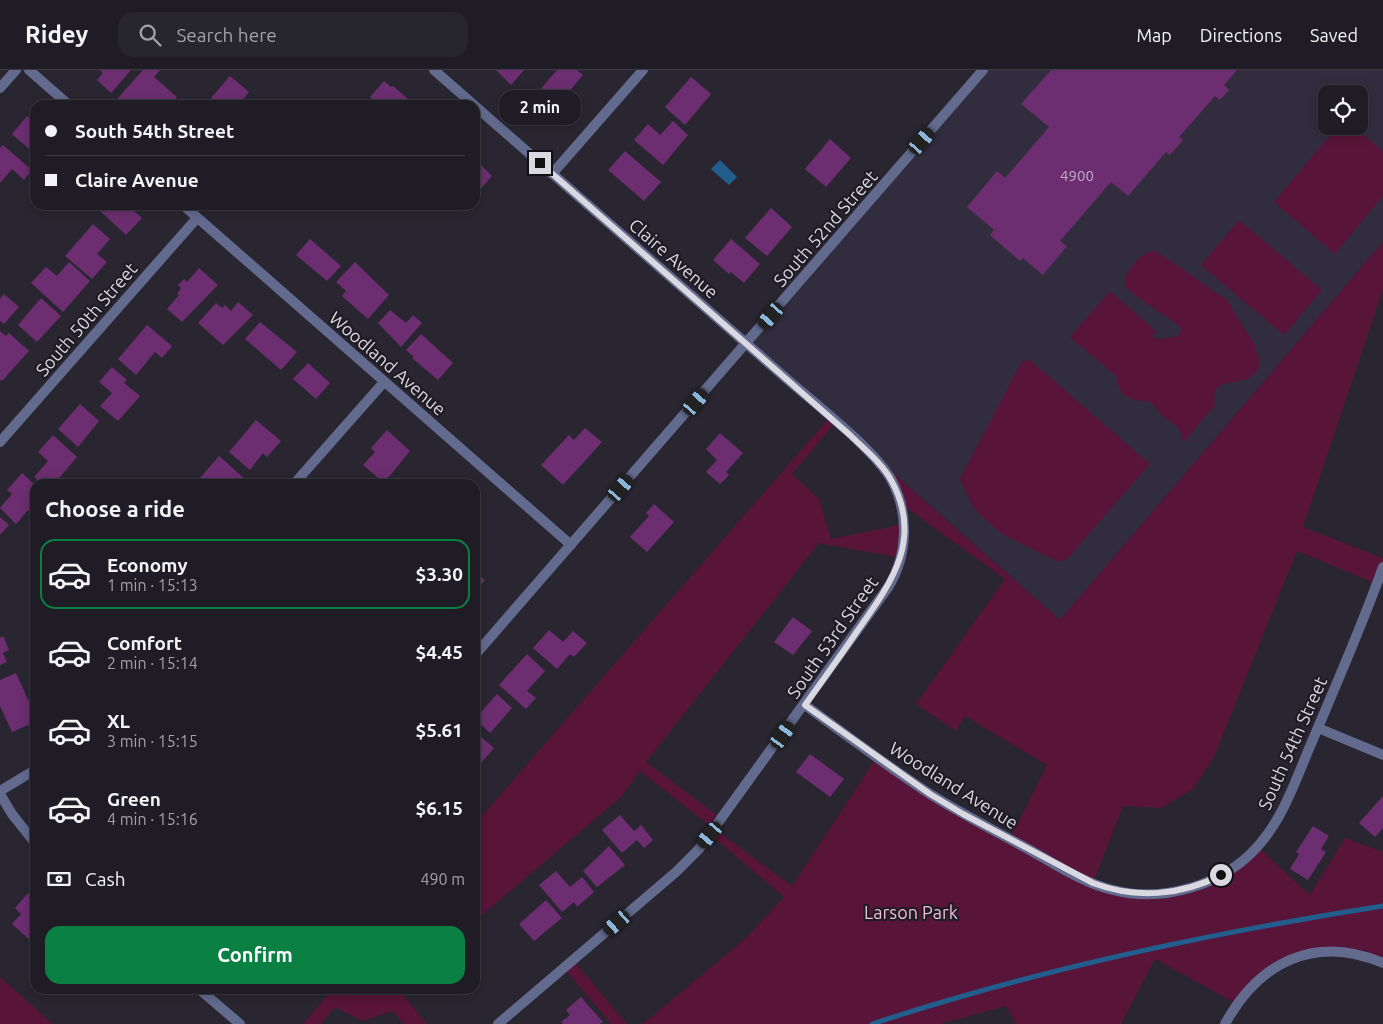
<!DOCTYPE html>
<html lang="en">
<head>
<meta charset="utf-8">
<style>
	:root { --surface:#1f1c25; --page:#27252d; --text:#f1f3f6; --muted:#a1a1a7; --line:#3c3a42; --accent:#0b8043 }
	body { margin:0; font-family:Ubuntu,sans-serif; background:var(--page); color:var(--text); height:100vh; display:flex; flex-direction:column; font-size:19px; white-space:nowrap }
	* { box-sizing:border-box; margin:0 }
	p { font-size:16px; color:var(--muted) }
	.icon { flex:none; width:28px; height:28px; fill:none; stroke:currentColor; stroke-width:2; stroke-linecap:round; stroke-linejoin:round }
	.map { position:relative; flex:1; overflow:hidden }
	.sheet { position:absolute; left:30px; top:409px; width:450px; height:515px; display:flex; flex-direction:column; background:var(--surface); border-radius:15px; box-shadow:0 2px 12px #0003,0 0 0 1px var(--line) }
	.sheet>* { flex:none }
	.banner { position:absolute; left:30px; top:30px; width:450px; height:110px; border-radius:15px; box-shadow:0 2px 12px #0003,0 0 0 1px var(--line); display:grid; align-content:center; height:110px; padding:0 15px; background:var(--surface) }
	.tools { position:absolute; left:1318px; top:15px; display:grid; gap:10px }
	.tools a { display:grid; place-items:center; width:50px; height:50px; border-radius:10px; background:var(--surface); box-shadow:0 2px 12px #0003,0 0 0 1px var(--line); font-size:25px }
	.end { position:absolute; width:22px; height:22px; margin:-11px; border:6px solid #dad8e0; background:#111; box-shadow:0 0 0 2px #111 }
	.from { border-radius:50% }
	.bubble { position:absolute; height:35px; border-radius:15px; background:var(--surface); box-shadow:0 2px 12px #0003,0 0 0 1px var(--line); font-size:16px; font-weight:700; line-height:35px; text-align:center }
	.car { position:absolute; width:15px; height:30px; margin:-15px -8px; border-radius:6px; box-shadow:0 0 4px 1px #0007; background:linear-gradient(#222 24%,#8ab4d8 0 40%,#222 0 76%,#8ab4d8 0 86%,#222 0) }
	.banner b { display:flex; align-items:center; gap:18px; height:48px; font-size:19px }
	.banner b+b { border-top:1px solid var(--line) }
	.banner i { width:12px; height:12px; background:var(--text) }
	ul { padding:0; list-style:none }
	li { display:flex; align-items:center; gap:15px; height:70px; margin:0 10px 8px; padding:0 5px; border:2px solid transparent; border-radius:15px }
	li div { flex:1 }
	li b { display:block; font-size:19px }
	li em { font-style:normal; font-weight:700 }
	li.selected { border-color:var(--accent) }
	li>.icon { width:45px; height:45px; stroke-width:1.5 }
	h2 { padding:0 15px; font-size:22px; line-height:60px }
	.pay { display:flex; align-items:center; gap:12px; height:55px; padding:0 15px; font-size:19px }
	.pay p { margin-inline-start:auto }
	.primary-button { display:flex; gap:10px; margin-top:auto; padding:10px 15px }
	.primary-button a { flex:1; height:58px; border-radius:15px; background:var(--accent); color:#fff; font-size:20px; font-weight:700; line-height:58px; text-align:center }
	header { display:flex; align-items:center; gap:30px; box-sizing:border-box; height:70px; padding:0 25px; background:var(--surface); border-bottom:1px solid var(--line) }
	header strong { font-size:24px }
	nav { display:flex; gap:28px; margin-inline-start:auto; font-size:18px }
	.search { width:350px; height:45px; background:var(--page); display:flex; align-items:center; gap:12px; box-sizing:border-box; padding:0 18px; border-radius:15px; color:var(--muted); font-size:19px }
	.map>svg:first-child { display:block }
</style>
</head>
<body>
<header>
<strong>Ridey</strong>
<div class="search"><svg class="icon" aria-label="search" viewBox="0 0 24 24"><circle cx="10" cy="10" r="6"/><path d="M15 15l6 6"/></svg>Search here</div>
<nav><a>Map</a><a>Directions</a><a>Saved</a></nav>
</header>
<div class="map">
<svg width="1383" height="954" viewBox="0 0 1383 954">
	<rect width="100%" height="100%" fill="#292631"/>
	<!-- built -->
	<path fill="#322d3e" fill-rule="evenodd" d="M 983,0 L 1383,0 L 1383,172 L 1060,550 L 747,273 ZM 1326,24 L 1359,24 L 1359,56 L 1326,56 Z"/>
	<!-- green -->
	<path fill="#581539" d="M 1338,56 L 1353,56 L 1383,81 L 1383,126 L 1335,184 L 1274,132 Z
		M 1239,150 L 1322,220 L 1284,265 L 1201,195 Z
		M 1383,172 L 1383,219 L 1303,457 L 1383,488 L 1383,497 L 1377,514 L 1297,481 L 1214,687 L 1193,719 L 1161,738 L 1123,736 L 1093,813 L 1138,823 L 1201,814 L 1258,777 L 1310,825 L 1345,768 L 1383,782 L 1383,893 L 1346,882 L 1284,892 L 1237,934 L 1155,889 L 1121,954 L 1016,954 L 1006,936 L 940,954 L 643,954 L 746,868 L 784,827 L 711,765 L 714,759 L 640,701 L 621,727 L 475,851 L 475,754 L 830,347 L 836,352 L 792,404 L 819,429 L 831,469 L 904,454 L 900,488 L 819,473 L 646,692 L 722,749 L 715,759 L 792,816 L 877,687 L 1010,769 L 1047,695 L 965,646 L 956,661 L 916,634 L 1005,509 L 901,434 L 891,409 L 850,365 L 1060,550 Z
		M 1156,181 L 1227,230 L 1254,274 L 1260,292 L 1256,303 L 1247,309 L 1223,314 L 1214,321 L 1215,335 L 1183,373 C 1182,357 1177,356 1165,348 C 1160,344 1155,337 1151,332 C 1130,329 1120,331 1116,306 L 1070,267 L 1110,221 L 1156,261 L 1151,267 L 1160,269 L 1178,266 L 1182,260 L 1179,256 C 1171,249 1128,222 1126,217 C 1123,209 1128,201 1133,195 C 1139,188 1146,181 1156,181 Z
		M 1030,290 L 1150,394 L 1067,489 L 1059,492 L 1002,464 L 974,439 L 960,409 L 1022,291 Z
		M 573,890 L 627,954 L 611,954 L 564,898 Z
		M 0,907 L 53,954 L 0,954 Z
		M 333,919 L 398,919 L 427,954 L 404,954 L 393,941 L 363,951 L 335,937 L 321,954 L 303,954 Z"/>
	<!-- water -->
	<path fill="#215e8e" d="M 720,90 L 737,107 L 729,115 L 711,99 Z"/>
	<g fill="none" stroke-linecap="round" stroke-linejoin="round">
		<!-- stream -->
		<path stroke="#215e8e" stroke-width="5" d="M 872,954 C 1038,899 1210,863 1383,836"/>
	</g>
	<!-- building -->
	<path fill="#6c2e70" d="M 100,0 L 131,0 L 111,23 L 97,10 L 103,3 Z
		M 143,0 L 160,0 L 154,7 L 177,27 L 170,35 L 126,35 L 118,28 Z
		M 496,0 L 524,0 L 511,15 Z
		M 557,0 L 577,0 L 583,5 L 560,32 L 556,29 L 545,41 L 532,29 Z
		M 1051,0 L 1237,0 L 1224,15 L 1229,20 L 1220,30 L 1215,26 L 1179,67 L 1183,70 L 1170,85 L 1166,82 L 1128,126 L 1111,112 L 1060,171 L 1067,176 L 1043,205 L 1023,188 L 1020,191 L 990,165 L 994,160 L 967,137 L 997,101 L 1005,108 L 1049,57 L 1021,34 Z
		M 230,6 L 249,22 L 238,35 L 220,35 L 211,28 Z
		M 691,7 L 711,24 L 685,55 L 665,37 Z
		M 384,11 L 391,17 L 393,16 L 415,35 L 379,35 L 370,27 Z
		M 27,46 L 35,53 L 35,84 L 12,64 Z
		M 673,51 L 688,65 L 663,95 L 634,70 L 648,54 L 660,65 Z
		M 830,69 L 851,88 L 826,117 L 805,99 Z
		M 3,75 L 32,100 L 24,110 L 12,99 L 0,113 L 0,78 Z
		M 625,81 L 661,112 L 644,131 L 608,100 Z
		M 475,89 L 492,106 L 478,122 L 475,120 Z
		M 98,135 L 127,135 L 142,148 L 126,165 L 96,137 Z
		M 771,138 L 792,157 L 767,186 L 745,168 Z
		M 93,154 L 110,169 L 97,184 L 107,192 L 92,209 L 65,186 Z
		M 310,169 L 341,196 L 327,211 L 296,185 Z
		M 731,169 L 760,194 L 744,213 L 731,202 L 729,204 L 713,190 Z
		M 69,192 L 90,211 L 63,242 L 31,213 L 46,197 L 57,206 Z
		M 355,192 L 389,225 L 368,249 L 342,226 L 346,221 L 336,212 Z
		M 199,198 L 218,215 L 182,252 L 167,239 L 179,225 L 177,224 L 181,218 L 178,215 L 184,209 L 187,212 Z
		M 4,224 L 19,237 L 4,254 L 0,251 L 0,229 Z
		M 41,228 L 61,246 L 37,272 L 18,255 Z
		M 238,232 L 253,245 L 223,275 L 198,253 L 216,233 L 222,238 L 225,235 L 231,241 Z
		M 390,240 L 406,253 L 413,245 L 422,253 L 401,277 L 378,253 Z
		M 260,252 L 297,282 L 281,300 L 245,269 Z
		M 147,255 L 172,276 L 162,288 L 155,282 L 136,305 L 118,289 Z
		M 0,261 L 6,266 L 9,263 L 29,281 L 2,311 L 0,310 Z
		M 421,264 L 453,293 L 438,310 L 412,288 L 414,287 L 406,280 Z
		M 308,293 L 330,313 L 316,329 L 293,309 Z
		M 112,297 L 127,310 L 124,313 L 140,326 L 118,351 L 100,336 L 112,323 L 99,312 Z
		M 80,334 L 99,351 L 78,377 L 58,359 Z
		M 256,350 L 281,371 L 267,387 L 263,383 L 250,400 L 229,382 Z
		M 585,358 L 602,372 L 563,415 L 541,395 L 569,365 L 574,370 Z
		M 387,360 L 410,381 L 384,413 L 363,395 L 375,382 L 371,378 Z
		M 720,363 L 743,383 L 726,402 L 729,405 L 720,414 L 706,402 L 717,390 L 706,379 Z
		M 53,365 L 77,387 L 54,414 L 42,414 L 34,407 L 48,391 L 38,382 Z
		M 219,386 L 246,410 L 243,414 L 207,414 L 200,408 Z
		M 22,403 L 35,415 L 35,446 L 28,440 L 16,454 L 0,438 L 12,424 L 7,420 Z
		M 654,434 L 674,452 L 647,482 L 630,467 L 649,446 L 646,443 Z
		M 0,447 L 9,455 L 0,465 Z
		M 475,502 L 485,510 L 475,521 Z
		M 793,547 L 812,561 L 793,585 L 774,572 Z
		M 549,560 L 563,572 L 573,561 L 587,573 L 574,587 L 570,584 L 557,599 L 533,578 Z
		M 3,566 L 9,580 L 3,583 L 7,592 L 0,595 L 0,568 Z
		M 527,584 L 545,601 L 527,621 L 536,628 L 526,639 L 499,615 Z
		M 16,603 L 35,645 L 35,652 L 12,662 L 0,636 L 0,610 Z
		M 497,624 L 512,638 L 490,663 L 475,649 Z
		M 475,662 L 494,678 L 481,693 L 475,688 Z
		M 810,684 L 844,709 L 830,727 L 796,702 Z
		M 1383,726 L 1383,758 L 1375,767 L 1359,753 Z
		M 620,745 L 634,761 L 641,755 L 653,770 L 644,778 L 637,770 L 622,783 L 602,760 Z
		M 1313,756 L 1329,766 L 1321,779 L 1326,782 L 1308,810 L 1290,799 L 1299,784 L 1296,782 Z
		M 609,776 L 625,795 L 597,817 L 583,801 Z
		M 556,801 L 570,817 L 582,807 L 594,822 L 577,837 L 574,832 L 562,842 L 539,815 Z
		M 28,823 L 35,829 L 35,864 L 30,870 L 12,854 L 21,844 L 15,838 Z
		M 546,830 L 562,848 L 534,871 L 519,854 Z
		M 581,927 L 603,952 L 600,954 L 563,954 L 561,952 L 570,945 L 566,940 Z"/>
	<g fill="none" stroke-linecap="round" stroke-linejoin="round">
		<!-- minor -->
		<path stroke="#626b8e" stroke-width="10" d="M 29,0 L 69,35
			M 434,0 L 474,35
			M 0,18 L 16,0
			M 475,36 C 577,126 679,214 780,303 C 810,330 874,378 892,411 C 909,444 908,484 889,516 L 699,779 L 676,802 L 498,954
			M 552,104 L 643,0
			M 183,135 L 571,475
			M 0,372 L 197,148
			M 294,414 L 384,312
			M 475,585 L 983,0
			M 805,635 C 846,665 887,696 930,724 C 962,744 995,761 1028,779 C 1055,794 1083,813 1113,820 C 1163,833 1224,815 1258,776 C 1284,747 1296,709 1311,674 C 1336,615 1362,556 1383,497
			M 1318,658 L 1383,685
			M 0,721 L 35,700
			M 0,724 L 12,744 L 35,773
			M 199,919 L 240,954
			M 1225,954 C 1259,892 1315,864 1383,893"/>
	</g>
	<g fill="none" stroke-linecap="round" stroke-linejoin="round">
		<!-- route -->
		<path stroke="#dad8e0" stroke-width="6" d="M 540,93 L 850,365 C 864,379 882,393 891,410 C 924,469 891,513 858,560 C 841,585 823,610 805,635 L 930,724 L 963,744 L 1093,813 C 1135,829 1181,826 1221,805"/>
	</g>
	<g text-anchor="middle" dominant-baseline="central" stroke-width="4.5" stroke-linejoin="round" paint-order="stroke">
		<!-- number labels -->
		<g font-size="15" fill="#beaec4">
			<text x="1077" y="105">4900</text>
		</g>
		<!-- street labels -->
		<g font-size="18" fill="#dad8e0" stroke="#201c27">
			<text transform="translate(825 158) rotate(-49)">South 52nd Street</text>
			<text transform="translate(674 188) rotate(41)">Claire Avenue</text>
			<text transform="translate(86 249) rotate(-49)">South 50th Street</text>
			<text transform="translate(388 293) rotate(41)">Woodland Avenue</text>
			<text transform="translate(832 567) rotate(-55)">South 53rd Street</text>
			<text transform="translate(1292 673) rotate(-66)">South 54th Street</text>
			<text transform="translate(954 715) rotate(32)">Woodland Avenue</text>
		</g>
		<!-- park labels -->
		<g font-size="18" fill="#f0bfd3" stroke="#201c27">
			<text x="911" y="842">Larson Park</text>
		</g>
	</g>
</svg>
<div class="tools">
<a><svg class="icon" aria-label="locate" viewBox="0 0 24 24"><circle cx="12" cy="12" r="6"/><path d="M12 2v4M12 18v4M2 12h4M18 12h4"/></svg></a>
</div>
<i class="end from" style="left:1221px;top:805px"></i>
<i class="end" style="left:540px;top:93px"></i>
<div class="bubble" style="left:499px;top:20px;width:82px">2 min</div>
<i class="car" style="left:922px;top:71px;rotate:41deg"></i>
<i class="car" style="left:771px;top:246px;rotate:221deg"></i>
<i class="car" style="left:696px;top:332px;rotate:41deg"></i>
<i class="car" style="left:621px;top:418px;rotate:41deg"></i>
<i class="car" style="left:783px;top:665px;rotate:36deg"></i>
<i class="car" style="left:710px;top:765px;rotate:220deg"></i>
<i class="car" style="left:617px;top:853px;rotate:229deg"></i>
<div class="banner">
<b><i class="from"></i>South 54th Street</b>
<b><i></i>Claire Avenue</b>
</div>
<section class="sheet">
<h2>Choose a ride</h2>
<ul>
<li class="selected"><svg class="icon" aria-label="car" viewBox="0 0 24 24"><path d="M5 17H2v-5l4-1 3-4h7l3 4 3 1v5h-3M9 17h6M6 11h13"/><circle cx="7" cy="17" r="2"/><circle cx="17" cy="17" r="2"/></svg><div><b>Economy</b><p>1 min · 15:13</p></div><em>$3.30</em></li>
<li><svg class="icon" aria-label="car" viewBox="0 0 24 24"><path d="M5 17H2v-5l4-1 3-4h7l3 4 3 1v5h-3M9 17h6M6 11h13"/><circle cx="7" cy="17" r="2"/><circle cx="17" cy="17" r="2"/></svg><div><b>Comfort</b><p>2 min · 15:14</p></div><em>$4.45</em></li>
<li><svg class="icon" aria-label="car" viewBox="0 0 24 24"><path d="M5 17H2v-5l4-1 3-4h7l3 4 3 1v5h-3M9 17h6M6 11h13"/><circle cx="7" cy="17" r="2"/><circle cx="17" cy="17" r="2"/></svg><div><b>XL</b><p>3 min · 15:15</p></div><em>$5.61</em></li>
<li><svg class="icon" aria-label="car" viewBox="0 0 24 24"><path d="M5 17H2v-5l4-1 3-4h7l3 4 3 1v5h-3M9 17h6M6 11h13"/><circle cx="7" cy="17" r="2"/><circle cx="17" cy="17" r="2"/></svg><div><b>Green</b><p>4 min · 15:16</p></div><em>$6.15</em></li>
</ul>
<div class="pay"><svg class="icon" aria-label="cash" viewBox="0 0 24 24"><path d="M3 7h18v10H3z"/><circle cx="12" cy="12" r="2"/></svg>Cash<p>490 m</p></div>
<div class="primary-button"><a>Confirm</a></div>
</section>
</div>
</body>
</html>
